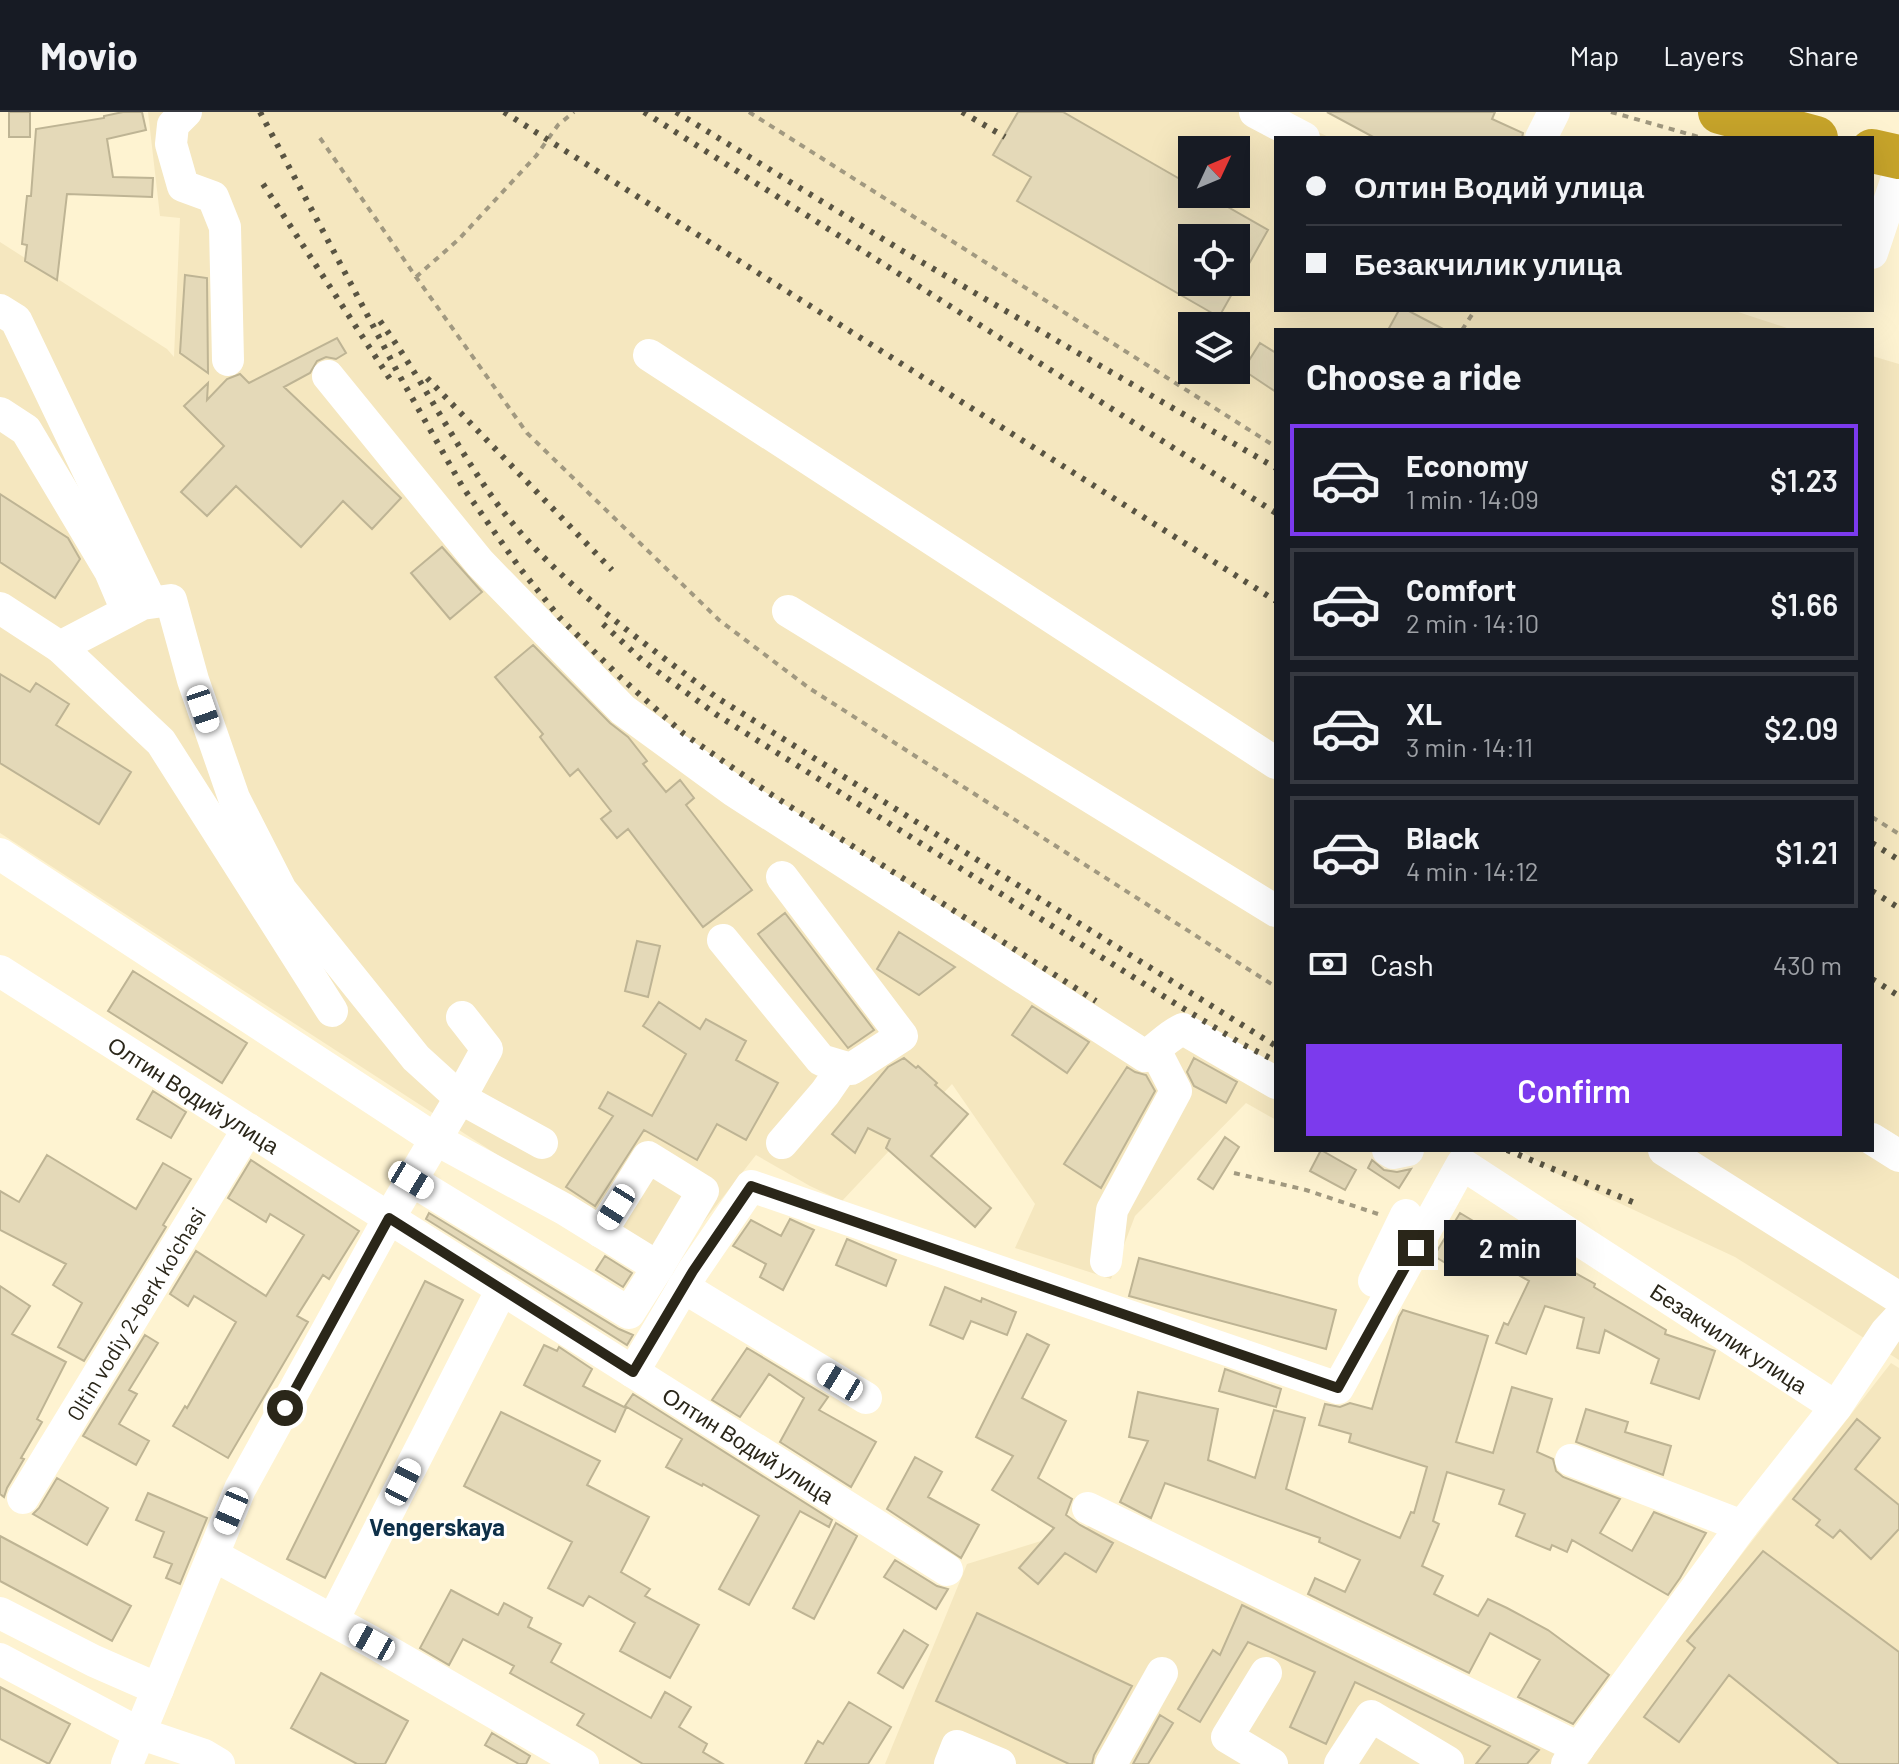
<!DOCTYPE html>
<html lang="en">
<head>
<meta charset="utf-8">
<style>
	:root { --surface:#171b24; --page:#242831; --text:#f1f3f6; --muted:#9ea1a6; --line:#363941; --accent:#7c3aed }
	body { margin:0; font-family:Barlow,sans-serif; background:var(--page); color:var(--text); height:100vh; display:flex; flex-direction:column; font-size:30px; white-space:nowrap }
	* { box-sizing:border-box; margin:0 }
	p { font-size:26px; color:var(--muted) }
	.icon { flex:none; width:44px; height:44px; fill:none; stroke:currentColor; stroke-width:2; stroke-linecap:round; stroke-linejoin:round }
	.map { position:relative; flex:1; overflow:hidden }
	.drawer { position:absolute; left:1274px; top:216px; width:600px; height:824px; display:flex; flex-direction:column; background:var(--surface); border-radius:0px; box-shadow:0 8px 32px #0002 }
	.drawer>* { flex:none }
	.hud { position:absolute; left:1274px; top:24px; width:600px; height:176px; border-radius:0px; box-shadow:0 8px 32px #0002; display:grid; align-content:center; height:176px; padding:0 32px; background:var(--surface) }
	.needle { width:52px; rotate:46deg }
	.fabs { position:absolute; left:1178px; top:24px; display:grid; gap:16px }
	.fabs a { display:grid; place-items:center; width:72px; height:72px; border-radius:0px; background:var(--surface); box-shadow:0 8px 32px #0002; font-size:40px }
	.end { position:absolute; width:36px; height:36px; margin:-18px; border:10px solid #2a2619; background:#fff; box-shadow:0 0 0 4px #fff }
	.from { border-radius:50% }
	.bubble { position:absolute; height:56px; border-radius:0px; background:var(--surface); box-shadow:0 8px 32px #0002; font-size:26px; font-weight:600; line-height:56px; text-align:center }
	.car { position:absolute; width:24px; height:48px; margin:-24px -12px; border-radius:10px; box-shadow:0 0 6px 2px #0007; background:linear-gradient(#fff 24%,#345 0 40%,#fff 0 76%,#345 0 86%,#fff 0) }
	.hud b { display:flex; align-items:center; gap:28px; height:76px; font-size:30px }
	.hud b+b { border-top:2px solid var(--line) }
	.hud i { width:20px; height:20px; background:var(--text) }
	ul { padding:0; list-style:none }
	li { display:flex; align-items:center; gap:24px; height:112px; margin:0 16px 12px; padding:0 16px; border:4px solid var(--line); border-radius:0px }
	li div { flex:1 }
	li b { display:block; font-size:30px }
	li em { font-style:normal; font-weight:600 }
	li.current { border-color:var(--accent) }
	li>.icon { width:72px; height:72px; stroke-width:1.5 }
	h2 { padding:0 32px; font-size:36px; line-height:96px }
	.pay { display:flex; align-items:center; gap:20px; height:88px; padding:0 32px; font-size:30px }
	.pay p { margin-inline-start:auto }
	.cta { display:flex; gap:16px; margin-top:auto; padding:16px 32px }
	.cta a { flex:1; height:92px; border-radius:0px; background:var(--accent); color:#fff; font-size:32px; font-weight:600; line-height:92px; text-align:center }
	header { display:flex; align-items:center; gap:48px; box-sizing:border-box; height:112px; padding:0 40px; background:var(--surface); border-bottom:2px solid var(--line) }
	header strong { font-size:38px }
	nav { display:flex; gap:44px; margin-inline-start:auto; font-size:28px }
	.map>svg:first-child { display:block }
</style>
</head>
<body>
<header>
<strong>Movio</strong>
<nav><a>Map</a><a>Layers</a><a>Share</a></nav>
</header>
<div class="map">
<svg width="1899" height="1652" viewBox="0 0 1899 1652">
	<rect width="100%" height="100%" fill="#fef3d1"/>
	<!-- built -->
	<path fill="#f5e7bf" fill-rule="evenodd" d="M 148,0 L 1274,0 L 1331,26 L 1276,26 L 1276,198 L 1732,198 L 1793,218 L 1276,218 L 1276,1008 L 1246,991 L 1135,1104 L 1111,1167 L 1015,1136 L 1035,1092 L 952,972 L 842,1089 L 810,1074 L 756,1043 L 669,1154 L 0,721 L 0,130 L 167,237 L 174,245 L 180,106 L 160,104 ZM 1192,38 L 1236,38 L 1236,82 L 1192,82 ZM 1192,126 L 1236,126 L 1236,170 L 1192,170 ZM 1192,214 L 1236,214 L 1236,258 L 1192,258 Z
		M 1872,244 L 1899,252 L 1899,1248 L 1735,1145 L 1561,1064 L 1520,1038 L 1872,1038 Z
		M 1891,1251 L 1899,1256 L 1899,1652 L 1588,1652 L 1615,1605 Z
		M 1109,1408 L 1569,1632 L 1554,1652 L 885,1652 L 967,1452 Z"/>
	<!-- building -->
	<path fill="#e4d9b8" stroke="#beb494" stroke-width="2" fill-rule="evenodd" d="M 9,0 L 30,0 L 30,25 L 9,25 Z
		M 123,0 L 142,0 L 146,18 L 107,27 L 113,65 L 153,66 L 152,85 L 67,82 L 57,168 L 25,149 L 27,133 L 22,132 L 27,84 L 31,84 L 36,17 L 104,6 L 104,4 Z
		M 1018,0 L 1063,0 L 1192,74 L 1192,82 L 1205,82 L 1268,118 L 1219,205 L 1017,89 L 1031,65 L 993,43 ZM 1192,126 L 1236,126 L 1236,170 L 1192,170 Z
		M 1327,0 L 1495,0 L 1492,7 L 1523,21 L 1522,26 L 1375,26 Z
		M 185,163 L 207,166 L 208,261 L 180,241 Z
		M 1399,198 L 1407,198 L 1445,218 L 1388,218 Z
		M 337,226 L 346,241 L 336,247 L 326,245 L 317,249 L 310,261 L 284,275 L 401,386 L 372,417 L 343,389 L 301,435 L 236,374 L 207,404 L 181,380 L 224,334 L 184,294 L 208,271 L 207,288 L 227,267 L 240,262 L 249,271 Z
		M 1260,231 L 1276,241 L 1276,280 L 1243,258 Z
		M 0,382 L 68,426 L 80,447 L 55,486 L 0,450 Z
		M 442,435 L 482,480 L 450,507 L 411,461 Z
		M 533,533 L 610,611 L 628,625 L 647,649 L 643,652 L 666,680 L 680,668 L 694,686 L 686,693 L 752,778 L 703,815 L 628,717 L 617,726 L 601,707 L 611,699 L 578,657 L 570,664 L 540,625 L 543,622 L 495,565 Z
		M 0,562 L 30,580 L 36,571 L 69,592 L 56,613 L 131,660 L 99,712 L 0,651 Z
		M 785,801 L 874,918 L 848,936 L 758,822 Z
		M 899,820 L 955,855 L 919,883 L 877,857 Z
		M 637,829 L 660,834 L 648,885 L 625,879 Z
		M 133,859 L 247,931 L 222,971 L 108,899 Z
		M 659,890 L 700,917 L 706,907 L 746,929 L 736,948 L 778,971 L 746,1028 L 717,1012 L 697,1048 L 644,1018 L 595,1094 L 566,1075 L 613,1004 L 599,996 L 608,980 L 652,1004 L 686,942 L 643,914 Z
		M 1032,894 L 1089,930 L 1067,961 L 1012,923 Z
		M 904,946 L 916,956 L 918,954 L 937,971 L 935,973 L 968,1002 L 931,1044 L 991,1096 L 975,1115 L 886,1036 L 890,1027 L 868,1016 L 855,1041 L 832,1022 L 888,955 Z
		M 1194,946 L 1237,970 L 1226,991 L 1194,974 L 1187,960 Z
		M 1127,955 L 1135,960 L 1146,963 L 1155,979 L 1101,1076 L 1064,1052 Z
		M 153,979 L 186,1000 L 171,1026 L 137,1007 Z
		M 1225,1025 L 1239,1035 L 1213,1077 L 1198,1067 Z
		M 1321,1038 L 1356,1058 L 1345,1078 L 1310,1059 Z
		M 47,1043 L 136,1097 L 163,1051 L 191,1067 L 163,1113 L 166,1115 L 84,1249 L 58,1235 L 82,1191 L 53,1173 L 66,1152 L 0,1118 L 0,1079 L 19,1090 Z
		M 251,1048 L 359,1119 L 329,1167 L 323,1163 L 297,1204 L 308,1210 L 228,1346 L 173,1314 L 185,1294 L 187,1296 L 236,1210 L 194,1184 L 188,1194 L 170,1182 L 196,1139 L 266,1184 L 304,1123 L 270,1102 L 266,1110 L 228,1086 Z
		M 1372,1048 L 1384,1058 L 1397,1060 L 1411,1057 L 1399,1076 L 1368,1056 Z
		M 429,1101 L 619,1217 L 633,1223 L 627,1233 L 426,1107 Z
		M 1460,1101 L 1538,1148 L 1541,1142 L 1595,1172 L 1594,1175 L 1666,1218 L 1665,1222 L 1715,1239 L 1699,1287 L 1651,1271 L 1659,1247 L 1605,1218 L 1599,1241 L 1577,1236 L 1584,1206 L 1545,1194 L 1526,1242 L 1496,1231 L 1504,1211 L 1508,1213 L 1529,1169 L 1470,1135 L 1457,1158 L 1434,1144 Z
		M 790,1107 L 814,1118 L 783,1178 L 760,1165 L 766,1152 L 733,1134 L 751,1108 L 781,1124 Z
		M 847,1127 L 896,1148 L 886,1174 L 836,1153 Z
		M 605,1144 L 632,1161 L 623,1175 L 596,1158 Z
		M 1139,1146 L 1336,1198 L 1326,1237 L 1129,1184 Z
		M 425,1169 L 463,1188 L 325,1466 L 287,1447 Z
		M 0,1174 L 30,1194 L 12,1222 L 66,1250 L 37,1307 L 42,1310 L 21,1346 L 24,1347 L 7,1376 L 4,1385 L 0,1382 Z
		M 945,1175 L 981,1190 L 982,1186 L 1016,1200 L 1007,1223 L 971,1209 L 963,1227 L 930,1213 Z
		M 1403,1198 L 1488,1224 L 1456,1330 L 1493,1341 L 1512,1275 L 1552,1287 L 1537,1340 L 1553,1347 L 1556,1359 L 1563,1365 L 1620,1387 L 1600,1421 L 1632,1439 L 1654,1400 L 1706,1421 L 1680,1466 L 1668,1483 L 1572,1428 L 1567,1440 L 1552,1433 L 1550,1438 L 1516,1424 L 1525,1402 L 1499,1392 L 1504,1378 L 1447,1360 L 1433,1409 L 1439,1412 L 1422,1454 L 1443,1464 L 1434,1482 L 1478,1504 L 1488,1487 L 1507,1496 L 1548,1518 L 1609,1563 L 1573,1612 L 1518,1585 L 1540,1548 L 1490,1521 L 1469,1561 L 1308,1482 L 1315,1466 L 1345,1480 L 1360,1448 L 1319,1430 L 1320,1426 L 1165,1371 L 1151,1406 L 1120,1390 L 1148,1329 L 1129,1325 L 1138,1280 L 1218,1297 L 1208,1348 L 1255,1366 L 1274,1298 L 1305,1306 L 1286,1377 L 1400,1426 L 1411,1400 L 1414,1401 L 1427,1355 L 1349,1330 L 1351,1322 L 1319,1313 L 1325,1292 L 1340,1295 L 1350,1291 L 1372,1297 L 1399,1205 Z
		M 1027,1222 L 1049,1233 L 1022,1286 L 1066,1309 L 1038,1366 L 1072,1387 L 1066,1403 L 1080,1413 L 1113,1431 L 1096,1460 L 1065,1441 L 1038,1472 L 1019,1456 L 1054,1416 L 992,1378 L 1013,1344 L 976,1325 Z
		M 145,1223 L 158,1231 L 129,1278 L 137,1282 L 119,1312 L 149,1329 L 136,1353 L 83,1324 Z
		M 544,1233 L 557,1239 L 559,1235 L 592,1257 L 583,1274 L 626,1296 L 615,1320 L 524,1273 Z
		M 747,1236 L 828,1285 L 819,1298 L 876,1330 L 851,1375 L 780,1330 L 804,1286 L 769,1262 L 740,1305 L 712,1288 Z
		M 1225,1257 L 1281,1277 L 1276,1295 L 1219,1279 Z
		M 633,1282 L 832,1408 L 829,1415 L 800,1399 L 749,1493 L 719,1477 L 759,1404 L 703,1372 L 702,1374 L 666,1355 L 682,1327 L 625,1294 Z
		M 1586,1297 L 1628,1310 L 1625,1320 L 1671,1334 L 1663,1363 L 1576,1330 Z
		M 501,1300 L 600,1349 L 587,1373 L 649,1405 L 621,1460 L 650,1477 L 645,1484 L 699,1513 L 670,1566 L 620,1539 L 635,1511 L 589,1484 L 583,1494 L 548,1476 L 572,1430 L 464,1374 Z
		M 1857,1307 L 1880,1326 L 1855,1357 L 1899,1393 L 1899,1417 L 1871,1447 L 1840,1418 L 1833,1426 L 1816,1413 L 1820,1408 L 1793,1387 Z
		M 915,1345 L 942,1360 L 928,1385 L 979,1413 L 961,1446 L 887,1397 Z
		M 57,1366 L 108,1396 L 87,1433 L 33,1402 L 39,1396 Z
		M 148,1381 L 207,1406 L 180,1472 L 166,1466 L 172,1452 L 154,1445 L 164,1420 L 136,1408 Z
		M 836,1411 L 857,1424 L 814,1507 L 793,1496 Z
		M 0,1424 L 131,1494 L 112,1529 L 0,1469 Z
		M 1763,1439 L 1899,1540 L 1899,1652 L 1839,1652 L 1729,1563 L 1679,1630 L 1644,1605 L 1695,1536 L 1687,1529 Z
		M 895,1448 L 937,1474 L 948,1477 L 936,1497 L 884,1465 Z
		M 451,1478 L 498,1503 L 504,1491 L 532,1506 L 528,1515 L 561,1532 L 551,1550 L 651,1606 L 665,1580 L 691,1595 L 679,1615 L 707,1632 L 703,1640 L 723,1652 L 643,1652 L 577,1613 L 584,1602 L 510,1561 L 514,1554 L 463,1527 L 449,1553 L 420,1536 Z
		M 1242,1493 L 1539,1638 L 1527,1652 L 1476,1652 L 1490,1634 L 1355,1570 L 1326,1632 L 1290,1615 L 1315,1560 L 1248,1530 L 1200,1610 L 1178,1597 L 1213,1538 L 1220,1543 Z
		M 977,1501 L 1132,1574 L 1094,1643 L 1092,1652 L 1069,1652 L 936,1589 Z
		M 904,1518 L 928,1533 L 903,1576 L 878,1561 Z
		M 321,1561 L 408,1609 L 385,1652 L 357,1652 L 291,1616 Z
		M 0,1575 L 70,1612 L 49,1652 L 0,1627 Z
		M 849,1590 L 891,1615 L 868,1652 L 805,1652 L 818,1629 L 823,1632 Z
		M 1160,1603 L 1173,1611 L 1148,1652 L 1133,1652 Z
		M 492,1621 L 530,1644 L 526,1652 L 519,1652 L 485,1633 Z"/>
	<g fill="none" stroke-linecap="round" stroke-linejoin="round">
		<!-- path -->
		<path stroke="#a19980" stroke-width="4" stroke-dasharray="6 6" stroke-linecap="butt" d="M 749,0 L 1276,335
			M 1611,0 L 1699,25
			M 320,26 L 416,165 L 527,321 L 719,508 L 809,576 L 1276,875
			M 416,165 L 459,127 L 536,44 L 558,13 L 574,0
			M 1462,218 L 1475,198
			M 1872,705 L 1899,722
			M 1234,1061 L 1306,1078 L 1378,1102"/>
		<!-- minor -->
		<g stroke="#fff" stroke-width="32">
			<path d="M 186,0 L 173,13 L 171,32 L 183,74 L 213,85 L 225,115 L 228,248"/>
			<path d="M 1255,0 L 1304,26"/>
			<path d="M 1541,26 L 1554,0"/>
			<path d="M 1872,141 L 1899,60"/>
			<path d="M 0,198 L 16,208 L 151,490"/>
			<path d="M 649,243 L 1276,651"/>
			<path d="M 328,264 L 480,451 L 623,598 L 734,679 L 1145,944 C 1159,936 1167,924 1183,917 L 1276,971"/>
			<path d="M 0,301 L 26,318 L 110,459 L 127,499"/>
			<path d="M 0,496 L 60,535 L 142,492 L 171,488 L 193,568 L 234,686 L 281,778 L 416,946 L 460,986 L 389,1106 L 240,1377 L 127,1652"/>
			<path d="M 788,499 L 1276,799"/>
			<path d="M 60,535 L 161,630 L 332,899"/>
			<path d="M 0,742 L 435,1027 L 564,1097 L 658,1155 L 629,1201 L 411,1068"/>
			<path d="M 723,828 L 821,948 L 851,957 L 902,924 L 782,765"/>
			<path id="s1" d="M 0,859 L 248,1017 L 947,1458"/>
			<path d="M 462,905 L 487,937 L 460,986 L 542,1031"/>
			<path d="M 1872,1027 L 1899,1044"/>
			<path d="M 782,1031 L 825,981 L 843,955"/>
			<path d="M 1388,1038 L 1393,1041 L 1408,1038"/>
			<path d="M 1664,1038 L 1899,1186"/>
			<path d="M 601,1120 L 648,1045 L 703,1079 L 658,1155"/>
			<path d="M 1106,1149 L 1112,1098 L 1176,979 L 1155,938"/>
			<path d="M 1374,1169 L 1406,1103"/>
			<path d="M 683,1175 L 866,1286"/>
			<path id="s2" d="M 633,1260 L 693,1159 L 751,1074 L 1338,1276 L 1462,1052 L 1836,1295 L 1742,1414 L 1567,1652"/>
			<path d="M 1836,1295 L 1886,1220 L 1899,1206"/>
			<path d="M 1571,1348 L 1742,1414"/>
			<path id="s3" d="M 23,1386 L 248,1017"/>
			<path d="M 1088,1396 L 1579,1636"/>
			<path d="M 213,1443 L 372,1530 L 583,1652"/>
			<path d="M 0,1501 L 94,1549 L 158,1577"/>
			<path d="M 333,1508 L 502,1177"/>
			<path d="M 0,1547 L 139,1621 L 204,1643 L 219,1652"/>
			<path d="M 1266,1561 L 1227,1625 L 1272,1652"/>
			<path d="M 950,1652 L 957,1634 L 1000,1652"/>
			<path d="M 1111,1652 L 1162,1561"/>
			<path d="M 1340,1652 L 1371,1604 L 1448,1650 L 1446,1652"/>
		</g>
		<!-- highway -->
		<path stroke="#c7a42a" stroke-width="44" d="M 1720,0 L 1816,26
			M 1872,39 L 1899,45"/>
		<!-- rail -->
		<path stroke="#595442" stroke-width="6" stroke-dasharray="4 8" stroke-linecap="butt" d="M 260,0 L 398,261 L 462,374 L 519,455 L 559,505 L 620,565 L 684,622 L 772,683 L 1096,889
			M 504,0 L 1276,489
			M 644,0 L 1276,401
			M 676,0 L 901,138 L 1276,356
			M 962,0 L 1005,25
			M 263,72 L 390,267
			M 380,209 C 423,268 455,334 498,393 C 557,471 639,527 716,585 L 1276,934
			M 427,266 L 612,458
			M 603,512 L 643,549 L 717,603 L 1176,892 L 1242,932 L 1276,949
			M 1872,731 L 1899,748
			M 1872,779 L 1899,796
			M 1872,867 L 1899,884
			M 1507,1038 L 1640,1093"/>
	</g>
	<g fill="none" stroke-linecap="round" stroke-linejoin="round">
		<!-- route -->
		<path stroke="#2a2619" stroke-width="10" d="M 285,1296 L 389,1106 L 633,1260 L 693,1159 L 751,1074 L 1338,1276 L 1416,1136"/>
	</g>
	<g text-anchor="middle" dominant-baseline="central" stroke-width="6" stroke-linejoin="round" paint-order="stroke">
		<!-- street labels -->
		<g font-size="22" fill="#2a2619" stroke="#fff">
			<text stroke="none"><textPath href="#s1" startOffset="230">Олтин Водий улица</textPath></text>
			<text stroke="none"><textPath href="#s3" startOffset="216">Oltin vodiy 2-berk ko'chasi</textPath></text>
			<text stroke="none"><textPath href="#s2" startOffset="1416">Безакчилик улица</textPath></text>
			<text stroke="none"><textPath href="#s1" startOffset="886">Олтин Водий улица</textPath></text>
		</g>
		<!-- neighbourhood labels -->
		<g font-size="24" font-weight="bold" fill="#0e3049" stroke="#fff">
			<text x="437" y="1414">Vengerskaya</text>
		</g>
	</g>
</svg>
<div class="fabs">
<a><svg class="needle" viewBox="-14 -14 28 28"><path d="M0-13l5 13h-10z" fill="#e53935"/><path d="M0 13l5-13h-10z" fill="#9ea1a6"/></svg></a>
<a><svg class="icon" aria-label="locate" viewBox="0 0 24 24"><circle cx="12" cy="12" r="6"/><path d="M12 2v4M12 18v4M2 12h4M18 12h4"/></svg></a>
<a><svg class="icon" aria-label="layers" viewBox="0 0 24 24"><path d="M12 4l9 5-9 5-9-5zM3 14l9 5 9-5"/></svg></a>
</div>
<i class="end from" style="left:285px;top:1296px"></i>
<i class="end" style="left:1416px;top:1136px"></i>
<div class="bubble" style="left:1444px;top:1108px;width:132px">2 min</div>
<i class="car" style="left:203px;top:597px;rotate:161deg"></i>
<i class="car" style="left:411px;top:1068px;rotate:121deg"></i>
<i class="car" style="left:616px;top:1095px;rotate:212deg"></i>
<i class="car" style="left:840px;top:1270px;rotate:301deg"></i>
<i class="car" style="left:403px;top:1370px;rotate:27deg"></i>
<i class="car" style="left:231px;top:1399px;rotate:203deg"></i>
<i class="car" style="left:372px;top:1530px;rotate:299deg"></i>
<div class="hud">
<b><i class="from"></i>Олтин Водий улица</b>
<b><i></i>Безакчилик улица</b>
</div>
<section class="drawer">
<h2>Choose a ride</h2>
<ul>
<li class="current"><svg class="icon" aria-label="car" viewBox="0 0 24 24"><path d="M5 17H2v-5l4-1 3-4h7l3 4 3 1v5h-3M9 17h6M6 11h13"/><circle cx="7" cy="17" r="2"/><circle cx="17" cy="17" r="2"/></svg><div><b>Economy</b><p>1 min · 14:09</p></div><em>$1.23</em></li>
<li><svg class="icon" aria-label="car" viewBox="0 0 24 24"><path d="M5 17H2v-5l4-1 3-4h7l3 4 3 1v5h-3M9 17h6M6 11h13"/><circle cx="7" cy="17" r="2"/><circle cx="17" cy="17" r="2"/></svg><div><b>Comfort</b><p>2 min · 14:10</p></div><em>$1.66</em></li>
<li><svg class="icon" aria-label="car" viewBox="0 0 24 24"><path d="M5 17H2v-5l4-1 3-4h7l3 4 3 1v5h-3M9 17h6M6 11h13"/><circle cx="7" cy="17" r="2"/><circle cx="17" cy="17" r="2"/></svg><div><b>XL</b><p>3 min · 14:11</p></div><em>$2.09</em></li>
<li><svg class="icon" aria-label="car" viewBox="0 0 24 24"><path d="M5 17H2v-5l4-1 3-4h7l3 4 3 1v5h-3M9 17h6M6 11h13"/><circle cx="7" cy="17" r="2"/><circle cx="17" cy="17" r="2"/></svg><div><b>Black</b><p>4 min · 14:12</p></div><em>$1.21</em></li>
</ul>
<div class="pay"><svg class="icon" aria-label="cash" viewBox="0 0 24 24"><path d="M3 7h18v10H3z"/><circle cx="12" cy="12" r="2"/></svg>Cash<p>430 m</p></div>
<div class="cta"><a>Confirm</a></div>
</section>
</div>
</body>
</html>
